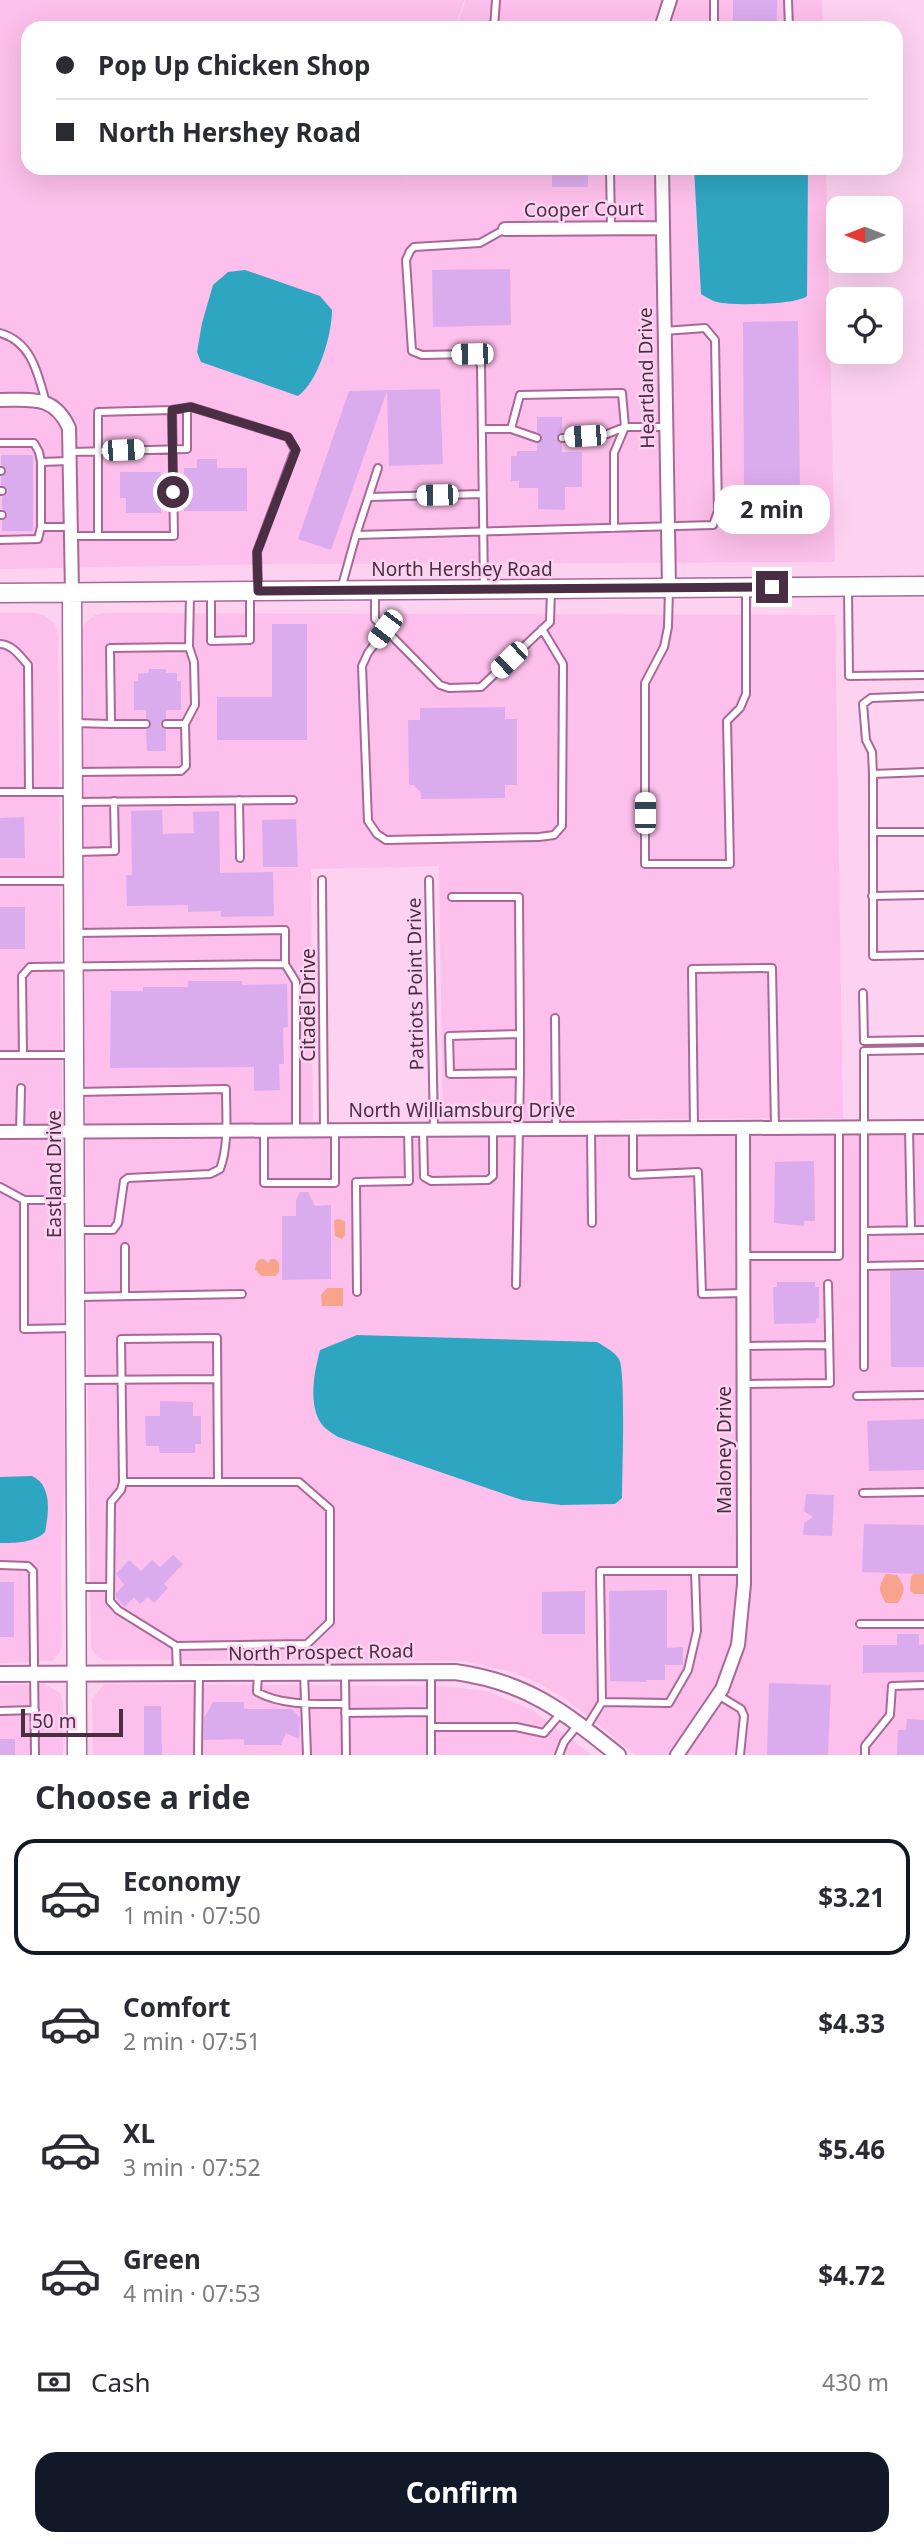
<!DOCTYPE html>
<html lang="en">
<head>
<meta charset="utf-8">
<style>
	:root { --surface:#fff; --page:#f7f7f7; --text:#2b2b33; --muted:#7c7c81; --line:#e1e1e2; --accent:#111827 }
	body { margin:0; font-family:"Noto Sans",sans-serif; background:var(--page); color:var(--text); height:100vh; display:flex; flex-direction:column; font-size:26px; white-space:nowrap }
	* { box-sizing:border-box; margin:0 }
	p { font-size:23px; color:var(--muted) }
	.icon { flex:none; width:38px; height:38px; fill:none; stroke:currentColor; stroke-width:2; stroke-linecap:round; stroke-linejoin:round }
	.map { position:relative; height:1755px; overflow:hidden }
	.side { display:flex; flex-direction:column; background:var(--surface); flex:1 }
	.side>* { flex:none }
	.top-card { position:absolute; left:21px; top:21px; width:882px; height:154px; border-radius:21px; box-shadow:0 7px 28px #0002; display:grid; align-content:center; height:154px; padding:0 35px; background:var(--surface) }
	.needle { width:46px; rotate:270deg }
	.controls { position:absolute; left:826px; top:196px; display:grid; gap:14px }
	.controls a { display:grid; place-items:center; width:77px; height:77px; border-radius:14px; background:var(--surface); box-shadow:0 7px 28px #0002; font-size:35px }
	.scale { position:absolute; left:21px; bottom:18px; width:102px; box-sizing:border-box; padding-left:7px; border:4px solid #4a2e43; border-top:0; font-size:19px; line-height:24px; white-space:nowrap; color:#4a2e43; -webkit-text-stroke:5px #fdd2f1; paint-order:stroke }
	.end { position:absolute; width:32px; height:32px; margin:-16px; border:9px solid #4a2e43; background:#fff; box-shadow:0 0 0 4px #fff }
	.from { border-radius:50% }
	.bubble { position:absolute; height:49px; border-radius:21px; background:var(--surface); box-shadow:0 7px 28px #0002; font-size:23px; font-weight:700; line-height:49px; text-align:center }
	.car { position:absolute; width:21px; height:42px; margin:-21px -10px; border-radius:9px; box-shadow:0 0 5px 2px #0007; background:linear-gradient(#fff 24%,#345 0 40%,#fff 0 76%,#345 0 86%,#fff 0) }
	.top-card b { display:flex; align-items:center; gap:24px; height:66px; font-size:26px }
	.top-card b+b { border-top:2px solid var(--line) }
	.top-card i { width:18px; height:18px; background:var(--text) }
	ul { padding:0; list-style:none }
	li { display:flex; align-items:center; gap:21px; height:116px; margin:0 14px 10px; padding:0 21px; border:4px solid transparent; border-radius:21px }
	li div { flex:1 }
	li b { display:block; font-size:26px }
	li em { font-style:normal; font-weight:700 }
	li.current { border-color:var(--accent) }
	li>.icon { width:63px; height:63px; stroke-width:1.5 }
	h2 { padding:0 35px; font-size:32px; line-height:84px }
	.pay { display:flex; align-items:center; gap:18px; height:77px; padding:0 35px; font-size:26px }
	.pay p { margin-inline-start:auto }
	.cta { display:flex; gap:14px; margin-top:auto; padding:14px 35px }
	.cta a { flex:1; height:80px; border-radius:21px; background:var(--accent); color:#fff; font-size:28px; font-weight:700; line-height:80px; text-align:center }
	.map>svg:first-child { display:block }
</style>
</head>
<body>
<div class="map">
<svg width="924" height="1755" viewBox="0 0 924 1755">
	<rect width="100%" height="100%" fill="#fdd2f1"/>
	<!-- built -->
	<path fill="#fdbfeb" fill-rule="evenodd" d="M 0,0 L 464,0 L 455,28 L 28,28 L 28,168 L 409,168 L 404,185 L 410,168 L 826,168 L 835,562 L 280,564 L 0,569 Z
		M 466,0 L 822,0 L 823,28 L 456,28 Z
		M 0,613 L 35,613 L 44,615 L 55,624 L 58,636 L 65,1475 L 61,1550 L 62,1646 L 59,1654 L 52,1661 L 0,1663 Z
		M 103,613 L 835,615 L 843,1118 L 623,1119 L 622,1136 L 924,1135 L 924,1755 L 636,1755 L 566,1699 L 538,1683 L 513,1672 L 465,1661 L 103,1660 L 95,1654 L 91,1646 L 87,1318 L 82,632 L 84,624 L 95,615 ZM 439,866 L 443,1121 L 313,1122 L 311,869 Z
		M 45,1684 L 60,1693 L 63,1701 L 63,1755 L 0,1755 L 0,1685 Z
		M 104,1684 L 443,1686 L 487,1691 L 532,1710 L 592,1755 L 93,1755 L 92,1699 Z"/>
	<!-- green -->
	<path fill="#f8a48c" d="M 337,1219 L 345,1221 L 345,1235 L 342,1239 L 335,1236 L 334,1221 Z
		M 260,1259 L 264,1259 L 268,1263 L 271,1259 L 275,1259 L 279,1263 L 279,1272 L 275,1276 L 262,1276 L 255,1270 L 256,1263 Z
		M 327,1288 L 343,1288 L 343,1306 L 322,1306 L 321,1295 Z
		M 886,1574 L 897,1575 C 905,1587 906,1590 898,1603 L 886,1603 C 878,1590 878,1587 886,1574 Z
		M 913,1574 L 924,1574 L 924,1594 L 914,1594 L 910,1591 L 911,1577 Z"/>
	<!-- water -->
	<path fill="#2fa6c1" d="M 694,168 L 808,168 L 807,296 C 796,305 732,306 717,302 C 712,301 706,297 701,294 Z
		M 245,270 L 320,296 L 332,310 C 332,335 318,382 298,396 L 201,362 L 197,352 L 202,323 L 213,285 L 228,272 Z
		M 357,1335 L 597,1342 C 605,1347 614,1351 619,1359 C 626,1371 622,1477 622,1498 L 615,1504 L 561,1505 L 522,1500 L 338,1437 C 334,1434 328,1431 324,1427 C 307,1408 314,1373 320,1350 Z
		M 32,1476 C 52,1485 49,1512 45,1532 C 34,1543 15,1543 0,1543 L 0,1477 Z"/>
	<!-- building -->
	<path fill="#dbaced" d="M 733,0 L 777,0 L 777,28 L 733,28 Z
		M 552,168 L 588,168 L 588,187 L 552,187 Z
		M 510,269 L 511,325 L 433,327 L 432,270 Z
		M 798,321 L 800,492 L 785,492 L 785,499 L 760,499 L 760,493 L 744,493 L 743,322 Z
		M 440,389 L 443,464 L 389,466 L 387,391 L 331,550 L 298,539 L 349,391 Z
		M 537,417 L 562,417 L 562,432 L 556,438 L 562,444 L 562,452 L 582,452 L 582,487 L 565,487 L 565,510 L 538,509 L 538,488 L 519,488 L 519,481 L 511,481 L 511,456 L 517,456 L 517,451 L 537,451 L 537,444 L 542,440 L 542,435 L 537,432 Z
		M 1,455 L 33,455 L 33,531 L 2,531 L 2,521 L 8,516 L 7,512 L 2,509 L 2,497 L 7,494 L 8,490 L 1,485 L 1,477 L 7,470 L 1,465 Z
		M 197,459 L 217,459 L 217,468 L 247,468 L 247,511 L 184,511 L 184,468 L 197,468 Z
		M 120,472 L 161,472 L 161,513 L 126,513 L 126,498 L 120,498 Z
		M 272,624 L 307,624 L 307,740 L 217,740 L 217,697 L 272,697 Z
		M 149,669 L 166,669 L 166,673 L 177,673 L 177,681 L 181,681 L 181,710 L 166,710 L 166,718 L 160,723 L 161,727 L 166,730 L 166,751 L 147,751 L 146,730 L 150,727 L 151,722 L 146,718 L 146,710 L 134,710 L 134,681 L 138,681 L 138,674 L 148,673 Z
		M 505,707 L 505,719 L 517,719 L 517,785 L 505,785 L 505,798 L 421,799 L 421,793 L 414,785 L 409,785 L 408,720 L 420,720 L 420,708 Z
		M 162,810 L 163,834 L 194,833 L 193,812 L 219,811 L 220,873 L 273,872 L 274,916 L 221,917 L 221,911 L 188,912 L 188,905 L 127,906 L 126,875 L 132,875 L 131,811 Z
		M 24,817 L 25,858 L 0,858 L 0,818 Z
		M 296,819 L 298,867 L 263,867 L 262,820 Z
		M 0,907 L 25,907 L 25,949 L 0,949 Z
		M 188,981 L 242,981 L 242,985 L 287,984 L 288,1027 L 283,1028 L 284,1064 L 279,1064 L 280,1090 L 254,1091 L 254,1067 L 110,1068 L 111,991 L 143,991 L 143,987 L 188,987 Z
		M 814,1161 L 815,1221 L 804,1221 L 804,1226 L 774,1223 L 775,1162 Z
		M 300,1192 L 308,1192 L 315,1206 L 331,1205 L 331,1279 L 282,1280 L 282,1216 L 296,1216 L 296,1200 Z
		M 890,1271 L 924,1271 L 924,1367 L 891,1367 Z
		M 777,1282 L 815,1282 L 815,1287 L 819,1287 L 819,1318 L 816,1318 L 816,1323 L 774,1324 L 773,1287 L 777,1287 Z
		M 160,1401 L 193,1402 L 193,1416 L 201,1416 L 201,1444 L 195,1444 L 195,1453 L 160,1453 L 159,1446 L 146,1446 L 145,1416 L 160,1416 Z
		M 924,1419 L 924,1470 L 869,1471 L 867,1421 Z
		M 806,1494 L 834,1495 L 832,1536 L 803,1535 L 804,1523 L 813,1517 L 804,1511 Z
		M 864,1524 L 924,1525 L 924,1574 L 862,1572 Z
		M 173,1555 L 183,1564 L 164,1584 L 168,1588 L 154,1603 L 148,1597 L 140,1604 L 134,1597 L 125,1607 L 116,1598 L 116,1593 L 124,1585 L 116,1574 L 129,1560 L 141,1571 L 152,1560 L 160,1567 Z
		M 0,1582 L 14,1582 L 14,1637 L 0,1637 Z
		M 667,1590 L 667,1648 L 683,1647 L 683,1665 L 665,1665 L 665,1680 L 646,1680 L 646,1682 L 610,1681 L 609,1591 Z
		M 585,1591 L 585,1634 L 542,1634 L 542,1592 Z
		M 897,1634 L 919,1634 L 919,1645 L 924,1644 L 924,1672 L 863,1673 L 863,1645 L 897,1645 Z
		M 769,1683 L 831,1685 L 828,1755 L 767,1755 Z
		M 213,1702 L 244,1702 L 244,1709 L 292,1709 L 300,1718 L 299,1739 L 286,1733 L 281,1745 L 244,1745 L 244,1739 L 204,1740 L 204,1718 Z
		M 144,1706 L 161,1706 L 162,1755 L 144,1755 Z
		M 907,1719 L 924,1720 L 924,1755 L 897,1755 L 898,1730 L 906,1730 Z
		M 0,1739 L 15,1739 L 15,1755 L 0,1755 Z"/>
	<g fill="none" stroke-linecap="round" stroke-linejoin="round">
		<!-- service casing -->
		<g stroke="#a86898" stroke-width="10">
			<path id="service" d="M 788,0 L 789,28
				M 494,28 L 496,0
				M 714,28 L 714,0
				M 610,168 L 611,228
				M 0,333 C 32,342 38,374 46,403
				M 172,410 L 191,407 L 288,437 L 295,450 L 257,552 L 258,589
				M 482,429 L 511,429 L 537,438
				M 511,429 L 520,395 L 622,393 L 625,427 L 614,453 L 614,528
				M 562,438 L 607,434 L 625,427 L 666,427
				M 0,443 L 34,443 L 39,452 L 41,462
				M 71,452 L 187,449 L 187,408
				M 69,461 L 41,462 L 41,527 L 72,527
				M 0,471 L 1,471
				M 0,491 L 2,491
				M 369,497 L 482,494
				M 0,515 L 2,515
				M 356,535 L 378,468
				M 72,536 L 174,536 L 172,410 L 98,412 L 98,536
				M 0,540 L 38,539 L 41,527
				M 341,589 L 356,535 L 713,525 L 718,511 L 715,340 L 705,328 L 664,331
				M 484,589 L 481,366 L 477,356 L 472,354 L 422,355 L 412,351 L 406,260 L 410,251 L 414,247 L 480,243 L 505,229
				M 669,589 L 668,627 L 664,647 L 645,683 L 645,864 L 730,864 L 727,721 L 740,708 L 746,694 L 746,590
				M 848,589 L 849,676 L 924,675
				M 375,592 L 375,619 L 440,685 L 449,688 L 481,687 L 550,622 L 551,590
				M 211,593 L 211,641 L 250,640 L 250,594
				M 385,630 L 368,653 L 362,666 L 368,821 L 377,834 L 386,840 L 539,837 L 554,835 L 562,826 L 563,664 L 542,629
				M 0,644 C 12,644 21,657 28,665 L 29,792
				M 924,696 L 871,698 L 863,704 L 866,740 L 872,752 L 873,774 L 873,956 L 924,955
				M 74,723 L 111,724 L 110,648 L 189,647 L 190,594
				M 111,724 L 146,724
				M 166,724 L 185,724
				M 74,772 L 181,771 L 186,766 L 185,724 L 195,705 L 194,662 L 189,647
				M 873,774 L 924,772
				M 0,792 L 70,792
				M 239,800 L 240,858
				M 74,802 L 293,800
				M 873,832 L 924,832
				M 76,852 L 115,851 L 114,801
				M 322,880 L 324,1130
				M 429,880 L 434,1129
				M 0,881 L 72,881
				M 872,896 L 924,895
				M 452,897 L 519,897 L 520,1034
				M 75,933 L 285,930 L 285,964 L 296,982 L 296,1129
				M 863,993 L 864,1041 L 924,1040
				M 555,1018 L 556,1129
				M 0,1055 L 72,1055
				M 23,1055 L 22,976 L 30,967 L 285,964
				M 909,1127 L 911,1230
				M 694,1128 L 692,969 L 772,968 L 775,1128
				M 423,1129 L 424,1177 L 431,1181 L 488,1180 L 493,1176 L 493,1130
				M 591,1129 L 592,1223
				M 633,1129 L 633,1175 L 698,1172 L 702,1294 L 743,1293
				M 264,1131 L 264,1183 L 335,1183 L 335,1130
				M 20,1132 L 21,1088
				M 0,1187 L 24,1200
				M 71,1200 L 24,1200 L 24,1329 L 74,1328
				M 76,1230 L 113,1230 L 118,1223 L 124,1181 L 128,1178 L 210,1174 L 220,1169 C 229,1145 226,1115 226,1089 L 77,1092
				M 864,1231 L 924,1230
				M 125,1247 L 125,1296
				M 743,1256 L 839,1256 L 839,1127
				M 864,1266 L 924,1265
				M 516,1285 L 520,1073 L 450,1074 L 449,1036 L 520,1034 L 520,1073
				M 357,1292 L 356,1182 L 409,1181 L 408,1129
				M 78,1297 L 242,1294
				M 743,1346 L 829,1345
				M 864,1367 L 864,1051 L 924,1050
				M 78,1380 L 217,1379
				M 743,1384 L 830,1383 L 828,1284
				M 857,1396 L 924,1395
				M 123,1482 L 299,1482 L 330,1509 L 330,1622 L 307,1644 L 176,1646 L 118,1610 L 110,1601 L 111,1502 L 121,1490 Z
				M 123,1482 L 121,1339 L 217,1338 L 218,1482
				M 863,1493 L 924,1492
				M 0,1565 L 28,1566 L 33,1571 L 35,1755
				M 79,1587 L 110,1587
				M 860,1624 L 924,1624
				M 176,1646 L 177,1673
				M 304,1673 L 307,1755
				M 345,1673 L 346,1755
				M 258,1674 L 257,1692 C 282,1706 317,1704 345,1704
				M 718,1695 L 741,1709 L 744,1716 L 740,1755
				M 602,1702 L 600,1571 L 743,1571
				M 0,1711 L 35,1710
				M 345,1713 L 431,1712
				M 431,1727 L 516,1727 L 544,1733 L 561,1713
				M 586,1728 L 602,1702 L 669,1703 L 688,1670 L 697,1631 L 695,1571
				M 198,1755 L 199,1673
				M 431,1755 L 431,1672
				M 559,1755 L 564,1742 L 578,1725
				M 865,1755 L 865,1746 L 890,1715 L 892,1686 L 924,1685"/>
		</g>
		<!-- minor casing -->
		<g stroke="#a86898" stroke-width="16">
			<path id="minor" d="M 661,28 L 670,0
				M 662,168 L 669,588
				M 505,229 L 663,228
				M 0,400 C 32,400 54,395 69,428 L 72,592
				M 0,1132 L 924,1127
				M 677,1755 L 722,1689 L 738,1645 L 744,1584 L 743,1128"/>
		</g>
		<!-- tertiary casing -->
		<g stroke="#a86898" stroke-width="18">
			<path id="tertiary" d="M 0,1674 L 455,1672 C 527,1682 563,1711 618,1755"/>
		</g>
		<!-- secondary casing -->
		<g stroke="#a86898" stroke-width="21">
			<path id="secondary" d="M 72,592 L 77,1755
				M 0,593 L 924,586"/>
		</g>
		<!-- service -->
		<use href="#service" stroke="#fff" stroke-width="6"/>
		<!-- minor -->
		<use href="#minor" stroke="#fff" stroke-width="12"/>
		<!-- tertiary -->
		<use href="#tertiary" stroke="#fff" stroke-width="14"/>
		<!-- secondary -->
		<use href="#secondary" stroke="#fff" stroke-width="18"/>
	</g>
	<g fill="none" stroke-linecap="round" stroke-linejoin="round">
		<!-- route -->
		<path stroke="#4a2e43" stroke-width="9" d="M 173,492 L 172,410 L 191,407 L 288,437 L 296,450 L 257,552 L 258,591 L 772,587"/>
	</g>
	<g text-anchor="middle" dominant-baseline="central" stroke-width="5" stroke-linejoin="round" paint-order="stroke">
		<!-- street labels -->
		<g font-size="19" fill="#4a2e43" stroke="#fdd2f1">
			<text transform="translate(584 209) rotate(-1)">Cooper Court</text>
			<text transform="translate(646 378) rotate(-91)">Heartland Drive</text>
			<text x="462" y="569">North Hershey Road</text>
			<text transform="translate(415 984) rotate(-91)">Patriots Point Drive</text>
			<text transform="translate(308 1005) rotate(-90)">Citadel Drive</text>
			<text x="462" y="1110">North Williamsburg Drive</text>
			<text transform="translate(54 1174) rotate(-90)">Eastland Drive</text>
			<text transform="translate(724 1450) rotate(-90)">Maloney Drive</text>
			<text transform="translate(321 1652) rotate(-1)">North Prospect Road</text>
		</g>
	</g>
</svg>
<div class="controls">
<a><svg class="needle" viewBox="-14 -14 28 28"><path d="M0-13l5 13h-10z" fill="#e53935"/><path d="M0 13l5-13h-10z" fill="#7c7c81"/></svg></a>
<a><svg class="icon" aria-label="locate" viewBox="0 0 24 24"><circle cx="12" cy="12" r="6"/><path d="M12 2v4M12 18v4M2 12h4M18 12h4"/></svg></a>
</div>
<div class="scale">50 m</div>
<i class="end from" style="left:173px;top:492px"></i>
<i class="end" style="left:772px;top:587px"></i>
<div class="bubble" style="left:714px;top:485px;width:116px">2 min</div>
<i class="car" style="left:472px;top:354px;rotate:269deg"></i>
<i class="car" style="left:585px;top:436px;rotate:266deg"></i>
<i class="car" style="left:123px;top:450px;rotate:88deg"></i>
<i class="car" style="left:437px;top:495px;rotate:269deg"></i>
<i class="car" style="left:385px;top:629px;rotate:217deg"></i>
<i class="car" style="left:509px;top:660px;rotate:226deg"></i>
<i class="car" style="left:645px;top:813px;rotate:0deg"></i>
<div class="top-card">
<b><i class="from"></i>Pop Up Chicken Shop</b>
<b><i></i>North Hershey Road</b>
</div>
</div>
<section class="side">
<h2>Choose a ride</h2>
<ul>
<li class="current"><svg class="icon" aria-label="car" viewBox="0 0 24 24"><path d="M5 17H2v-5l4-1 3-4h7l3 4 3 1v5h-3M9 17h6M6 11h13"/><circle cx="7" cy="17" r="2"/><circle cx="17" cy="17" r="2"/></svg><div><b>Economy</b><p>1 min · 07:50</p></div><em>$3.21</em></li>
<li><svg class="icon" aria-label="car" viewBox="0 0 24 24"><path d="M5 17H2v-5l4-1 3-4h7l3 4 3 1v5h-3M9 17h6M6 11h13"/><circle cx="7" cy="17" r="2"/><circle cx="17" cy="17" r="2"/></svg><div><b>Comfort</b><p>2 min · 07:51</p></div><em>$4.33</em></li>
<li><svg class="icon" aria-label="car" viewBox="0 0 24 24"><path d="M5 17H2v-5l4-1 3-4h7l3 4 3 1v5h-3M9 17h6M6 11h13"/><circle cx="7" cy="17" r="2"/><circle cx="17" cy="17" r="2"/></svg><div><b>XL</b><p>3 min · 07:52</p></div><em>$5.46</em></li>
<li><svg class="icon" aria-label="car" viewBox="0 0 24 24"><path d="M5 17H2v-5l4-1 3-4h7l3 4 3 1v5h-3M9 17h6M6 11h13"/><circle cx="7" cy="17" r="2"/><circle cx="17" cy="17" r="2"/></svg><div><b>Green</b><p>4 min · 07:53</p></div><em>$4.72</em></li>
</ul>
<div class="pay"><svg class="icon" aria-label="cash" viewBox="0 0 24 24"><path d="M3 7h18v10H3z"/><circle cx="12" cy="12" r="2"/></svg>Cash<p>430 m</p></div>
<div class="cta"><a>Confirm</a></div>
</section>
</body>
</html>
